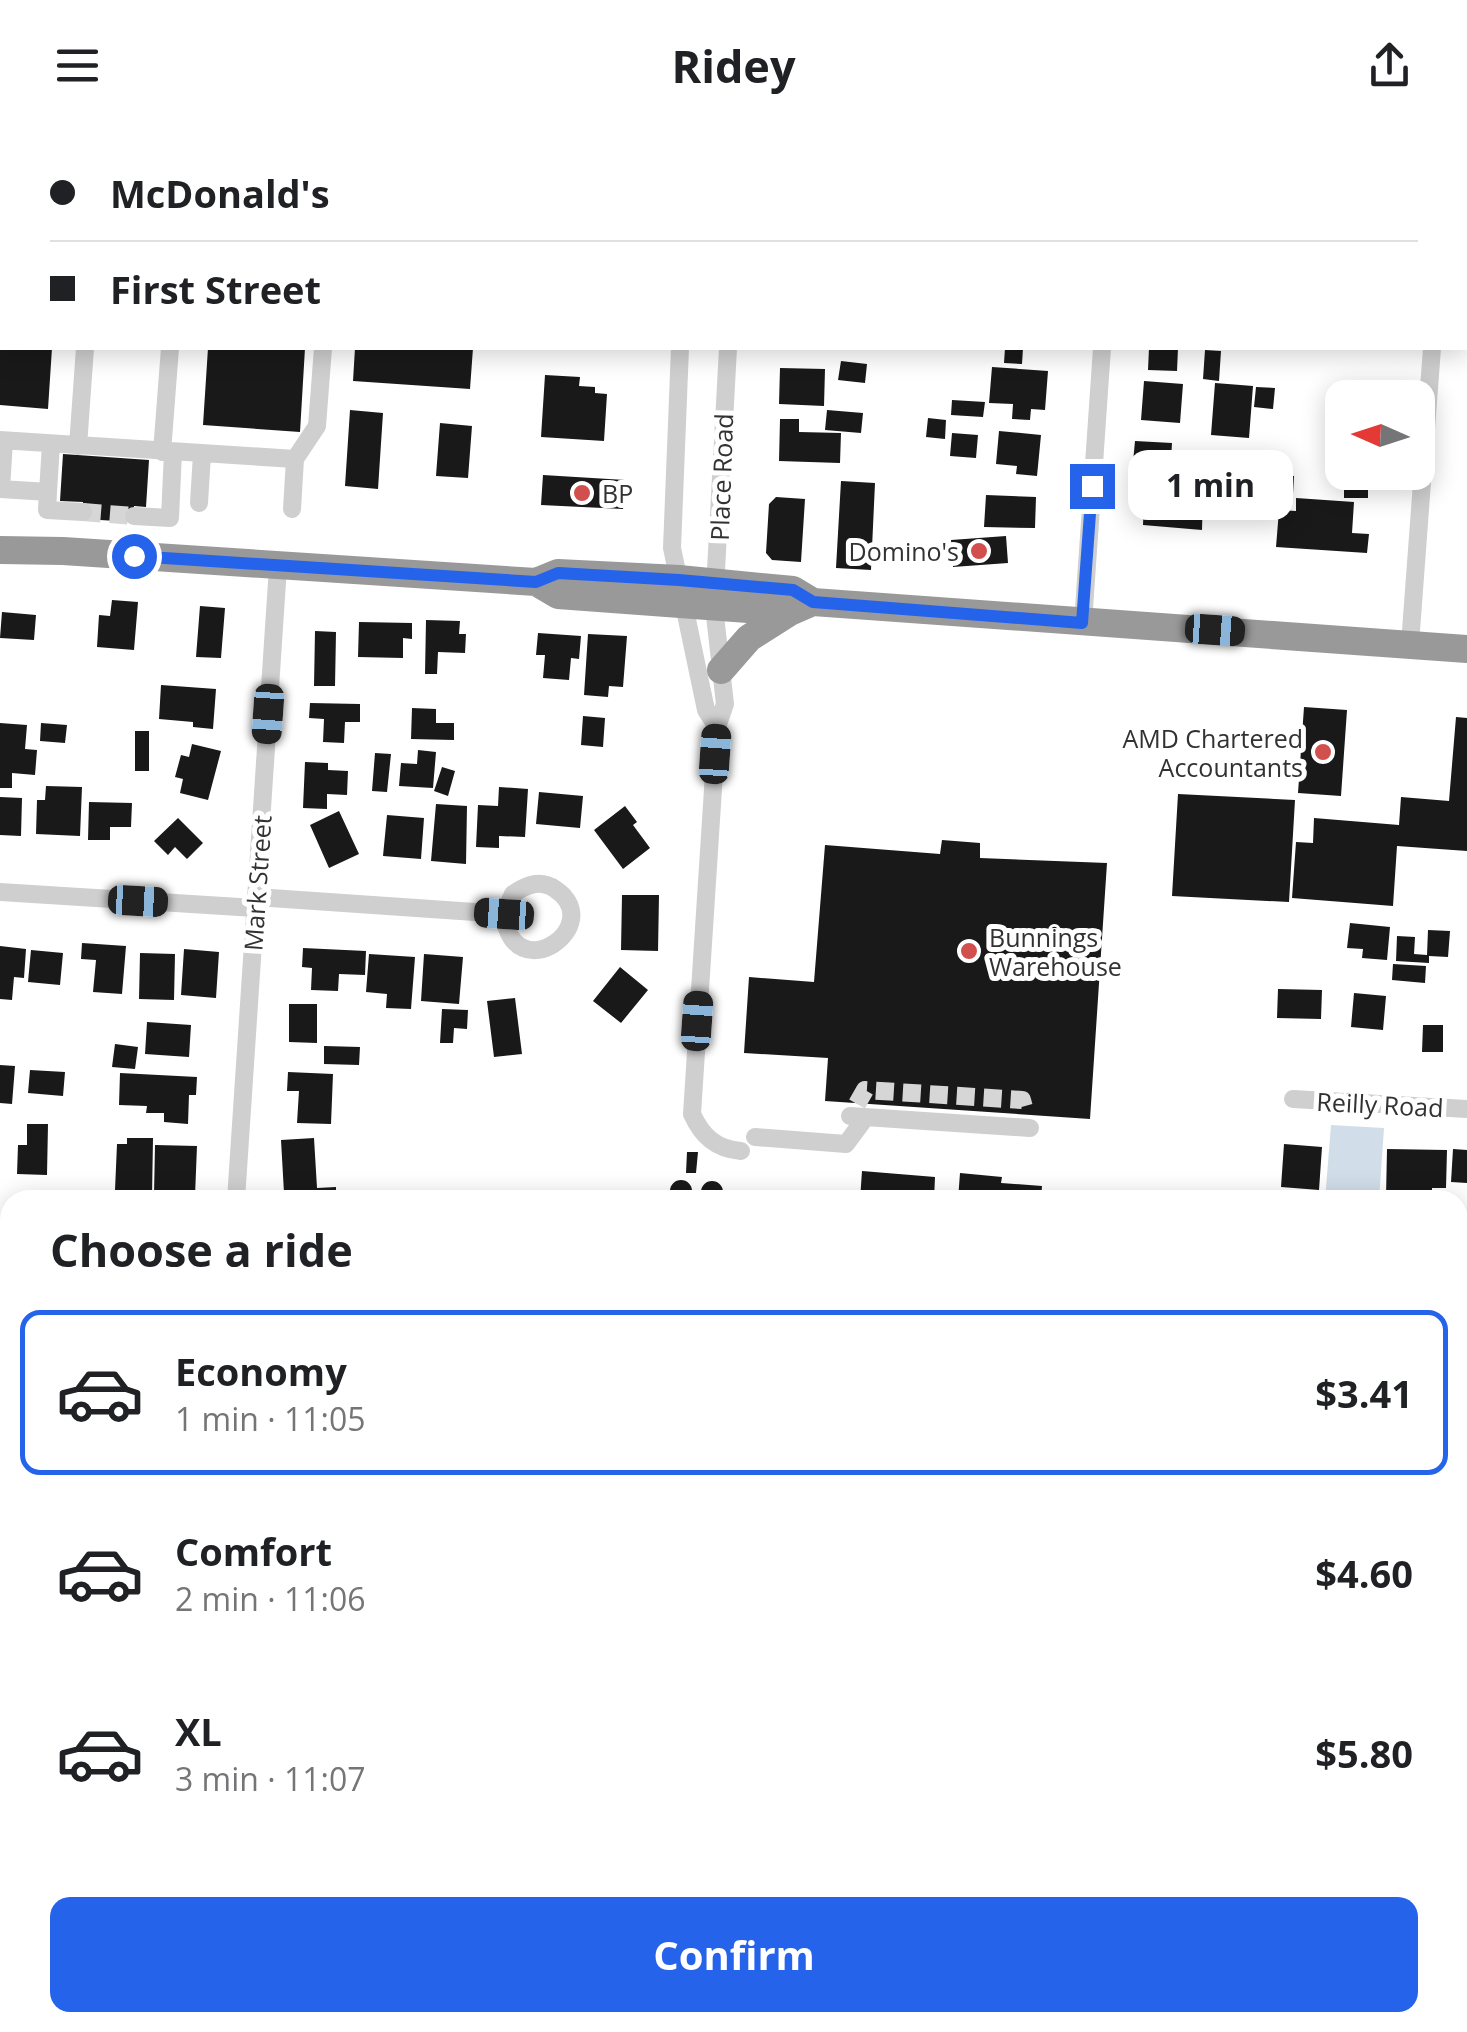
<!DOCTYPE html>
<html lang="en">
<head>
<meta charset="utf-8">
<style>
	:root { --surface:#fff; --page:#f2f2f2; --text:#202124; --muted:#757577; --line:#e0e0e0; --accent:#2563eb }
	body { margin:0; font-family:"Open Sans",sans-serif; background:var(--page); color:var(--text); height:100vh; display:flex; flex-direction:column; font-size:38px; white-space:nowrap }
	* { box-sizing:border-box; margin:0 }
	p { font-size:32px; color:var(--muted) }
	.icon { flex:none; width:55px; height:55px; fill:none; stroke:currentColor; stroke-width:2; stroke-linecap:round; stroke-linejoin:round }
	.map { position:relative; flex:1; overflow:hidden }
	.panel { position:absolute; left:0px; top:1060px; width:1468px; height:842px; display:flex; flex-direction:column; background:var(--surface); border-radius:30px 30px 0 0; box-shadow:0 5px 25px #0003 }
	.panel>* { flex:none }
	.hud { position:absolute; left:0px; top:0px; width:1468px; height:220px; box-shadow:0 5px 25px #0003; display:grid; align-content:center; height:220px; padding:0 50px; background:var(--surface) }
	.needle { width:65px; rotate:273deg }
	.fabs { position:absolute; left:1325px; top:250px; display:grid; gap:20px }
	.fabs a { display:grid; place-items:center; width:110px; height:110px; border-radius:20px; background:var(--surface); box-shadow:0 5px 25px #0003; font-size:50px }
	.end { position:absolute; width:45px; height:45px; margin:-22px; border:12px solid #2563eb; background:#fff; box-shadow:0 0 0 5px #fff }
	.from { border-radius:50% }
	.bubble { position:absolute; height:70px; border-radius:20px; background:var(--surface); box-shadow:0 5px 25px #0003; font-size:32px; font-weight:700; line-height:70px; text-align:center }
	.car { position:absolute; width:30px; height:60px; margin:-30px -15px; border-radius:12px; box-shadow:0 0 8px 2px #0007; background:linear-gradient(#222 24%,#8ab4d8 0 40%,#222 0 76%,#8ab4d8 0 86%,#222 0) }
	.hud b { display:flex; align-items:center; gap:35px; height:95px; font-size:38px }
	.hud b+b { border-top:2px solid var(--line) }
	.hud i { width:25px; height:25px; background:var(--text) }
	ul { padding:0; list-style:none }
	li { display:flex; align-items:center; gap:30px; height:165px; margin:0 20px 15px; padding:0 30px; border:5px solid transparent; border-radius:20px }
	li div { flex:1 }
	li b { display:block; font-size:38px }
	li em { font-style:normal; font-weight:700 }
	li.current { border-color:var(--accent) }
	li>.icon { width:90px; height:90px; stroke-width:1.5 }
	h2 { padding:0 50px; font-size:45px; line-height:120px }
	.button { display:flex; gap:20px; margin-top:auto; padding:20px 50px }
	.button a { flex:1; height:115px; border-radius:20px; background:var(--accent); color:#fff; font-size:40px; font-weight:700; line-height:115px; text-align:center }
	header { display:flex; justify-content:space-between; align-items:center; height:130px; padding:0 50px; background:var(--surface); font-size:45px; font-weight:700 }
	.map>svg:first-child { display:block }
</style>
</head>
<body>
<header><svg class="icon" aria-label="menu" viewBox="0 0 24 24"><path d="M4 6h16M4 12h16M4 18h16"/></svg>Ridey<svg class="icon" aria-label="share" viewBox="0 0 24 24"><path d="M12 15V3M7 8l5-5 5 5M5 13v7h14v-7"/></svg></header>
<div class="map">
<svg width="1467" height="1902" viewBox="0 0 1467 1902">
	<rect width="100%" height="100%" fill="#fff"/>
	<!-- water -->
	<path fill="#d1deea" d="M 1331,995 L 1384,998 L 1379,1070 L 1325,1070 Z"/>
	<!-- building -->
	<path fill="#191919" d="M 0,218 L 52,218 L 48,279 L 0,275 Z
		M 208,218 L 305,218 L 300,302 L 203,295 Z
		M 355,218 L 473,218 L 470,259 L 353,251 Z
		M 1005,218 L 1023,218 L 1022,234 L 1004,233 Z
		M 1149,218 L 1178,218 L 1177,241 L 1148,240 Z
		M 1205,220 L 1221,221 L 1219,251 L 1203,249 Z
		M 841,231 L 867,234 L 865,253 L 838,250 Z
		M 992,237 L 1048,241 L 1045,280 L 1031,279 L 1030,290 L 1012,289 L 1013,274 L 989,273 Z
		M 780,238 L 825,239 L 824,276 L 779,274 Z
		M 545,245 L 580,247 L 579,256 L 595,257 L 595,263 L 607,264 L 604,311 L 541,307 Z
		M 1144,251 L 1183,254 L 1180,293 L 1141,290 Z
		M 1215,253 L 1253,256 L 1249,308 L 1211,305 Z
		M 1256,257 L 1275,258 L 1273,279 L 1254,277 Z
		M 1329,262 L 1362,265 L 1342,268 L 1342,305 L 1326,304 Z
		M 952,270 L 985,272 L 983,287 L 951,285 Z
		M 350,280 L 383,283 L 378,359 L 345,356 Z
		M 827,280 L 863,283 L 861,303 L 825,300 Z
		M 928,288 L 946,290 L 945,309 L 926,307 Z
		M 780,289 L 799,289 L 799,302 L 841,303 L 840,333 L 779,331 Z
		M 440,293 L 472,296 L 468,348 L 436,346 Z
		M 999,301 L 1041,305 L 1037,346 L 1016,344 L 1017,336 L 996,334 Z
		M 952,303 L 978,305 L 976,328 L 950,326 Z
		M 1135,311 L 1172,313 L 1170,346 L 1132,343 Z
		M 63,324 L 149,330 L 146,377 L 134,376 L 134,392 L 83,389 L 83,372 L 60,371 Z
		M 1344,342 L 1368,342 L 1368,368 L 1344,368 Z
		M 1252,343 L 1294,346 L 1293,364 L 1251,361 Z
		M 543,345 L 625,350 L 623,379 L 541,375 Z
		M 841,351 L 875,353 L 871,440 L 836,438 Z
		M 1174,363 L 1203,363 L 1202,400 L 1143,395 L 1144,370 L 1173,371 Z
		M 986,365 L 1036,367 L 1035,398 L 984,397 Z
		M 776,367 L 805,369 L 801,432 L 772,430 L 766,423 L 769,374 Z
		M 1296,368 L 1354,372 L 1352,403 L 1369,404 L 1367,423 L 1276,417 L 1279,380 L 1296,381 Z
		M 1006,406 L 1008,433 L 953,437 L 951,410 Z
		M 112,470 L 138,472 L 134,520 L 97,517 L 99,485 L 110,486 Z
		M 200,476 L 225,478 L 221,528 L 196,527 Z
		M 2,482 L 36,485 L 34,510 L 0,508 Z
		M 426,490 L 460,491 L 459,504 L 466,504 L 465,523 L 438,522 L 437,544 L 425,544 Z
		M 359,492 L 412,493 L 412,509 L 403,508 L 403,528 L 358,527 Z
		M 315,501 L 336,502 L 335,556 L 314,556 Z
		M 538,503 L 581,506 L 579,529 L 571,528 L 569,550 L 543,548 L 545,525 L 536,525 Z
		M 588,504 L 627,506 L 623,557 L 609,556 L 608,567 L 584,565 Z
		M 161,555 L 216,559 L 213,599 L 193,597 L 193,592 L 159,589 Z
		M 310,573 L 360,574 L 360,592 L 345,592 L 344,613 L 323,612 L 324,589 L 309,588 Z
		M 1304,577 L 1347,580 L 1341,666 L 1298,663 Z
		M 412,578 L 436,579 L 436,593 L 454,593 L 454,610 L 411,609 Z
		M 583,586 L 605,588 L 603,617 L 581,615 Z
		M 1456,587 L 1467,588 L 1467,721 L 1397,716 L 1393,776 L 1292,768 L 1296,712 L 1313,713 L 1314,688 L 1399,695 L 1401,667 L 1449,671 Z
		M 0,593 L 27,595 L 25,619 L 37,620 L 35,645 L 12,643 L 12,658 L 0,658 Z
		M 41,593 L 67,595 L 65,613 L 40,611 Z
		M 135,601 L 149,601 L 149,641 L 135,641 Z
		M 192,614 L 221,621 L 208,670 L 180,663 L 183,649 L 175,647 L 181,625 L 189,627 Z
		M 418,620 L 436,622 L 433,658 L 399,656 L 401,633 L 417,634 Z
		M 375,623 L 391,624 L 387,662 L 372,661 Z
		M 305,632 L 328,633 L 328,640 L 348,641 L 347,665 L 327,664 L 327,679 L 303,678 Z
		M 442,637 L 455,641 L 448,666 L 434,661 Z
		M 46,656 L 82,657 L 80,706 L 36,704 L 37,670 L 45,670 Z
		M 499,657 L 528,659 L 525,707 L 499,706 L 499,718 L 476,717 L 478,675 L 498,676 Z
		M 539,662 L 583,666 L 580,698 L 536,694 Z
		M 1178,664 L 1295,670 L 1289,772 L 1172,766 Z
		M 0,667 L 22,668 L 21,706 L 0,705 Z
		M 89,672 L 132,673 L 131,697 L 110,697 L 110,710 L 88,710 Z
		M 436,674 L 467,676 L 466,734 L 431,731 Z
		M 625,676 L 637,692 L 633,695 L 650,718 L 623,739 L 594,700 Z
		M 339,681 L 359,724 L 329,738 L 310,695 Z
		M 387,685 L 424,688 L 421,729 L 383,726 Z
		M 178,688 L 203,713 L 187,729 L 175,717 L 168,725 L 154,711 Z
		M 942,710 L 980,713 L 980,728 L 1107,733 L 1090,989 L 825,971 L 828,928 L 744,923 L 749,847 L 814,852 L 825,715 L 940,724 Z
		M 622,765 L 659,765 L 658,821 L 621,820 Z
		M 1350,793 L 1390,797 L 1387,830 L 1362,828 L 1363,819 L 1347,818 Z
		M 1428,800 L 1450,801 L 1448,827 L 1429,826 L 1429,833 L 1396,831 L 1397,806 L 1415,807 L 1414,824 L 1427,825 Z
		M 82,813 L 126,816 L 122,864 L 93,862 L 96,830 L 81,829 Z
		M 0,816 L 26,819 L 24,848 L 14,847 L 12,870 L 0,869 Z
		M 303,818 L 366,821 L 365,845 L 339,844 L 338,861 L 311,860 L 312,838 L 302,837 Z
		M 184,819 L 219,822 L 216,868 L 181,865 Z
		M 31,820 L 63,823 L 60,855 L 28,852 Z
		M 140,823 L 175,824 L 174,870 L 139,869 Z
		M 369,824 L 415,827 L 411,879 L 386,878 L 387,864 L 366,862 Z
		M 424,824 L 463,827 L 459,874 L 421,871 Z
		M 1393,834 L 1426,836 L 1425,853 L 1392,850 Z
		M 620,837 L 648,860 L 621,893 L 593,871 Z
		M 1278,859 L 1322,860 L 1321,889 L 1277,888 Z
		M 1354,863 L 1386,866 L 1383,900 L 1351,897 Z
		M 515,868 L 522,924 L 494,927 L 487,871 Z
		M 289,874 L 317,874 L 317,913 L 289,912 Z
		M 442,879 L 468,880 L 467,899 L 454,898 L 453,913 L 440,913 Z
		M 147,892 L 191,895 L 189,927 L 145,924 Z
		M 1423,895 L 1443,895 L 1443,922 L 1422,922 Z
		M 115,914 L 138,917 L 135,939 L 112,937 Z
		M 324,916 L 360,917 L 359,935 L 324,934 Z
		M 0,935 L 15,936 L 12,974 L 0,973 Z
		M 30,940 L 65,942 L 63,966 L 28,963 Z
		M 288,942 L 333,944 L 331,994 L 297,993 L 299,961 L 287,961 Z
		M 120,943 L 197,947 L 196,965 L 189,965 L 188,994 L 164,992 L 164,983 L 146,983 L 147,976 L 119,975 Z
		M 27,994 L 48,994 L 47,1045 L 17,1044 L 18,1015 L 27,1015 Z
		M 127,1008 L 153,1008 L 152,1067 L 134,1066 L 134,1060 L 115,1060 L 117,1014 L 127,1014 Z
		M 314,1008 L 317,1058 L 336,1057 L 336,1070 L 298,1070 L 297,1062 L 284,1063 L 281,1010 Z
		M 1284,1014 L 1322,1017 L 1319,1060 L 1281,1057 Z
		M 155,1015 L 197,1016 L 195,1066 L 154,1065 Z
		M 1387,1019 L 1447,1020 L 1446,1058 L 1432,1058 L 1432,1068 L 1386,1067 Z
		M 1453,1019 L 1467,1020 L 1467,1053 L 1451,1052 Z
		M 687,1022 L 698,1022 L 696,1043 L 686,1043 Z
		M 862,1041 L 935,1047 L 934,1070 L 860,1070 Z
		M 960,1043 L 1002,1047 L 1001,1053 L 1042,1056 L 1041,1070 L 958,1070 Z
		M670 1061a11 11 0 1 1 22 0a11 11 0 1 1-22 0Z
		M701 1062a11 11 0 1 1 22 0a11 11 0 1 1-22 0Z
		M 1458,1084 L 1467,1085 L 1467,1122 L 1458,1121 Z
		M 1458,1416 L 1464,1416 L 1463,1427 L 1467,1427 L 1467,1567 L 1458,1566 Z
		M 963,1892 L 997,1892 L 990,1902 L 965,1902 L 969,1897 Z"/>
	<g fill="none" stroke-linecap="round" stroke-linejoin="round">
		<!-- minor-tunnel -->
		<path stroke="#d6d6d6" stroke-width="18" stroke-dasharray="18 9" stroke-linecap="butt" d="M 83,382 L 134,386
			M 857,974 L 865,960 L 1022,970 L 1026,985"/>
		<!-- minor -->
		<path stroke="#cfcfcf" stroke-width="18" d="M 100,2 L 101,0
			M 185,2 L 185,0
			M 338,2 L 338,0
			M 693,2 L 693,0
			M 740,2 L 740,0
			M 1117,2 L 1117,0
			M 1448,2 L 1448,0
			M 680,218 L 672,418 L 706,580 L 717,597
			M 728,218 L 714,477 L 725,574 L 717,597 L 692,984 C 702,1006 716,1019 741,1021
			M 0,310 L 295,329 L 317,296 L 323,218
			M 4,311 L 1,359 L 48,362 L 47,380 L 83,382
			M 78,316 L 85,218
			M 162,322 L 170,218
			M 48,362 L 51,314
			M 199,373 L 202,324
			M 292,379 L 295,329
			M 134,386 L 170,388 L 173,322
			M 1083,493 L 1102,218
			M 1410,514 L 1432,218
			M 0,762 L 255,778
			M 256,767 L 504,784 C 513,862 609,795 555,759 C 540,749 526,755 513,764 L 504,784
			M 1293,969 L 1467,979
			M 850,986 L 1030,998
			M 755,1007 L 846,1014 L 866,987
			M 236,1070 L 278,437
			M 0,1107 L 10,1107
			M 1458,1261 L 1467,1260
			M 1458,1613 L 1467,1614
			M 0,1883 L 10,1882
			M 553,1892 L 628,1902
			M 282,1902 L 283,1892
			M 1044,1902 L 1046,1892
			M 1079,1902 L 1080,1892
			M 1140,1902 L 1141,1892"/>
		<!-- highway -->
		<path stroke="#999" stroke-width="28" d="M 0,420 L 63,421 L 536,452 L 558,443 L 679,449 L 793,460 L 813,472
			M 536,452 L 558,465 L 790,482 L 813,472 L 1467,519
			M 721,540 L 749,508 L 790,482"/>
	</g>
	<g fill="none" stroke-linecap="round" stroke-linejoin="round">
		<!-- route -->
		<path stroke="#2563eb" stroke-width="12" d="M 134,426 L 536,452 L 558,443 L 679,450 L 793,460 L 813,472 L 1082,493 L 1092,356"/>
	</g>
	<!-- markers -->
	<g fill="#d14f4c" stroke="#fff" stroke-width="4">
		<circle cx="582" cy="363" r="10"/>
		<circle cx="979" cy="421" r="10"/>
		<circle cx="1323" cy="622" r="10"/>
		<circle cx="969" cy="821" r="10"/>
	</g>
	<g text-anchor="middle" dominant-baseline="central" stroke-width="10" stroke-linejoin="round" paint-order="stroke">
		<!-- street labels -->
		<g font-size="25" fill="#323232" stroke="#fff">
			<text transform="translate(721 347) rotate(-88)">Place Road</text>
			<text transform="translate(257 753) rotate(-86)">Mark Street</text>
			<text transform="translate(1380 974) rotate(3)">Reilly Road</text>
		</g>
		<!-- poi labels -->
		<g font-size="25" fill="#323232" stroke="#fff" text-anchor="start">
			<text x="602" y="363">BP</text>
			<text x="959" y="421" text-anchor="end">Domino's</text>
			<text x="1303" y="608" text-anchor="end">AMD Chartered<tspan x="1303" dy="29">Accountants</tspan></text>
			<text x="989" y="807">Bunnings<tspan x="989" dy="29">Warehouse</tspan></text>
		</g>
	</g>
</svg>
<div class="fabs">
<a><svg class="needle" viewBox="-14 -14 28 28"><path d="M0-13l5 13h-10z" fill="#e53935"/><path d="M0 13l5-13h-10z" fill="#757577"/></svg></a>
</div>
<i class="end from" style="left:134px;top:426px"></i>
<i class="end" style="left:1092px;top:356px"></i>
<div class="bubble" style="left:1128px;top:320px;width:165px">1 min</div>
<i class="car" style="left:1215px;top:500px;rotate:94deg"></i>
<i class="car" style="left:268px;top:584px;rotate:184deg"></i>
<i class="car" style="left:715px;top:624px;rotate:4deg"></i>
<i class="car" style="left:138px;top:771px;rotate:93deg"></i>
<i class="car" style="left:504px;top:784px;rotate:274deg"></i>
<i class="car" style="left:697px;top:891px;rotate:4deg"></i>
<div class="hud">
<b><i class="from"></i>McDonald's</b>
<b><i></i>First Street</b>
</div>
<section class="panel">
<h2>Choose a ride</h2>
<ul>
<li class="current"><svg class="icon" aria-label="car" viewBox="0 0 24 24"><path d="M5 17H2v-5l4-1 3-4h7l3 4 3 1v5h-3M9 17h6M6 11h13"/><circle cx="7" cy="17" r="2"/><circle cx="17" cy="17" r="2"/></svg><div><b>Economy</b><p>1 min · 11:05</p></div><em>$3.41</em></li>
<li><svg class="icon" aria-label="car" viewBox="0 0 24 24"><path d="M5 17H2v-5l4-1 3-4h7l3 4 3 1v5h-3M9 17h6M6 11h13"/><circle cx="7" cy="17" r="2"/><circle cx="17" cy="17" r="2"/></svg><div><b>Comfort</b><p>2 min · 11:06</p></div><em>$4.60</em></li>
<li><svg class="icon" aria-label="car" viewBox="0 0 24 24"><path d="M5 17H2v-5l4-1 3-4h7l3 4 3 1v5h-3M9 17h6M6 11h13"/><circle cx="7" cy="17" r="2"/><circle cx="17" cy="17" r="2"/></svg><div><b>XL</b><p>3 min · 11:07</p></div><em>$5.80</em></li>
</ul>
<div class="button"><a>Confirm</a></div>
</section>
</div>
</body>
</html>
